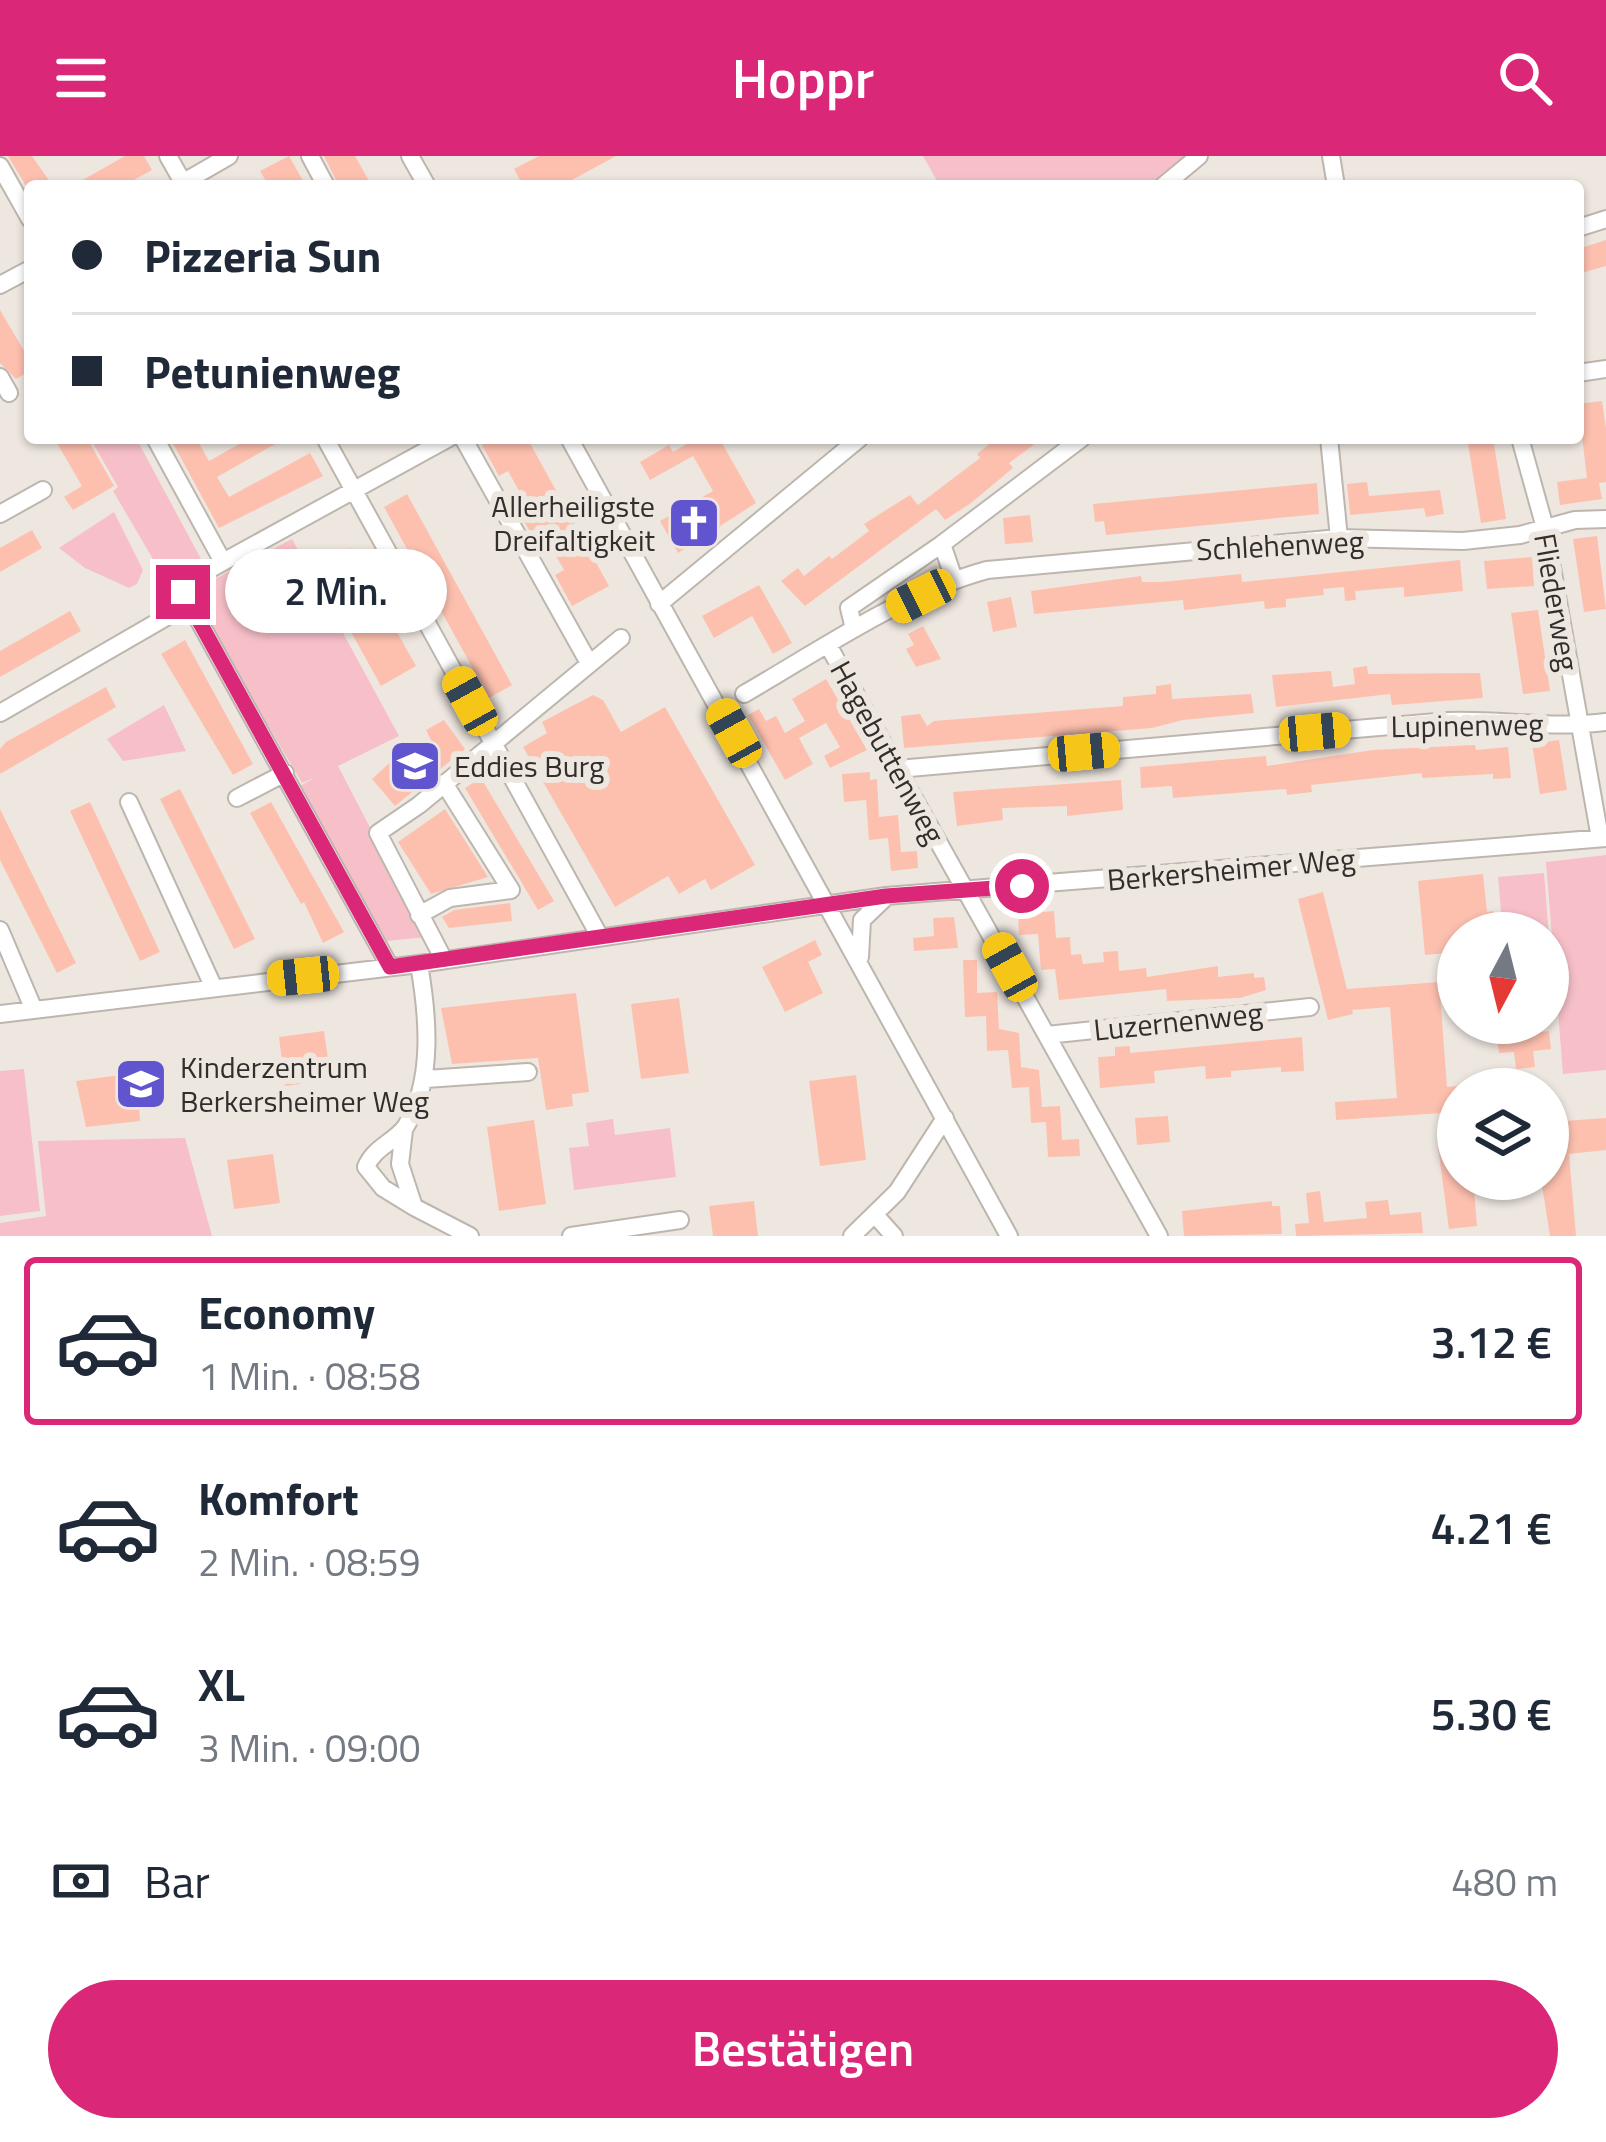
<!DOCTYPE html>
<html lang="de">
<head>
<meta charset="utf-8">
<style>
	:root { --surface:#fff; --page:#f6f6f7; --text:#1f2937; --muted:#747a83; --line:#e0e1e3; --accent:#db2777 }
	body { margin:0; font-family:"Titillium Web",sans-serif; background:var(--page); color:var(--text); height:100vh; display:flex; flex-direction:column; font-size:45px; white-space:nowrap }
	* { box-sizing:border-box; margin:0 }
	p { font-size:39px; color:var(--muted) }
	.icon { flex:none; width:66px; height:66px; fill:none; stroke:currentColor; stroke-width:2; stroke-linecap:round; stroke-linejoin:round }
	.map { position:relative; height:1080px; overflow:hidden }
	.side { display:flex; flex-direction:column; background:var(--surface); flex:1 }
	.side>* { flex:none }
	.top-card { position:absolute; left:24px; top:24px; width:1560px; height:264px; border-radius:12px; box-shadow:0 3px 9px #0004; display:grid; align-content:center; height:264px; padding:0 48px; background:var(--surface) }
	.needle { width:78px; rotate:187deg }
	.fabs { position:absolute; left:1437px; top:756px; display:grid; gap:24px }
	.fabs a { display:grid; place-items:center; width:132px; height:132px; border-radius:50%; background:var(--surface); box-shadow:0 3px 9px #0004; font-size:60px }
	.end { position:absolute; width:54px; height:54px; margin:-27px; border:15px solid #db2777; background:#fff; box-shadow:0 0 0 6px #fff }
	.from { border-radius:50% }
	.bubble { position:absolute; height:84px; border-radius:42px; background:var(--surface); box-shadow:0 3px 9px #0004; font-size:39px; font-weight:600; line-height:84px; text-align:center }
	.car { position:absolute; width:36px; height:72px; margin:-36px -18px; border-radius:15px; box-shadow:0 0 9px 3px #0007; background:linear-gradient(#f5c518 24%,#345 0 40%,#f5c518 0 76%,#345 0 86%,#f5c518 0) }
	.top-card b { display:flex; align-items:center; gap:42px; height:114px; font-size:45px }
	.top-card b+b { border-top:3px solid var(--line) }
	.top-card i { width:30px; height:30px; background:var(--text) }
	ul { padding:21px 0 0; list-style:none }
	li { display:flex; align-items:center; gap:36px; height:168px; margin:0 24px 18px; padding:0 24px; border:6px solid transparent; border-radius:12px }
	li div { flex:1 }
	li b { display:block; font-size:45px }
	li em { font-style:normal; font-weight:600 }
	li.current { border-color:var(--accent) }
	li>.icon { width:108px; height:108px; stroke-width:1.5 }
	.pay { display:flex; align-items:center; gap:30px; height:132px; padding:0 48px; font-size:45px }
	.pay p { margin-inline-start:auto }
	.primary-button { display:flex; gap:24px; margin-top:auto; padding:24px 48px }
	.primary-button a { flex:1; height:138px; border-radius:72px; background:var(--accent); color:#fff; font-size:48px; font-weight:600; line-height:138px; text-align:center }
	header { display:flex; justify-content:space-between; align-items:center; height:156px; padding:0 48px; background:var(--accent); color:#fff; font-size:54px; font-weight:600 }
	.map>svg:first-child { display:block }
</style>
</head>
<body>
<header><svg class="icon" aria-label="menu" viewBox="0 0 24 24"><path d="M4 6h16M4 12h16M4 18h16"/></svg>Hoppr<svg class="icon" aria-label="search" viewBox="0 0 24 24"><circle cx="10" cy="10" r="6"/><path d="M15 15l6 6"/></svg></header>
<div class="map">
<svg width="1606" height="1080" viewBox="0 0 1606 1080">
	<rect width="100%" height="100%" fill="#eee7e0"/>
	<!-- green -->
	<path fill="#f7c0c9" d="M 923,0 L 1190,0 L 1153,30 L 940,30 Z
		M 90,282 L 136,282 L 201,403 L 164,422 L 113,335 L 118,331 Z
		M 114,356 L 143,414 L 137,428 L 129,432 L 85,412 L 59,392 Z
		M 292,383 L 399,580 L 338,610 L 427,781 L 387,785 L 298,631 L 314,622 L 302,627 L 200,454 L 203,429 Z
		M 164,549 L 186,595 L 123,605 L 107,583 Z
		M 1606,699 L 1606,914 L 1563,918 L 1546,706 Z
		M 1544,717 L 1550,794 L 1548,795 L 1548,777 L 1503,777 L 1498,721 Z
		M 24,913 L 40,1055 L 0,1060 L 0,915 Z
		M 613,963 L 615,979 L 670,972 L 676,1021 L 574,1034 L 569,992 L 589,990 L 586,967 Z
		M 185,982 L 212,1080 L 0,1080 L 0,1067 L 46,1060 L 38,985 Z"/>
	<!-- building -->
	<path fill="#fdc0af" d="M 8,0 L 32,0 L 53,30 L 26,30 Z
		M 125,0 L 144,0 L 152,14 L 123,30 L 72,30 Z
		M 289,0 L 306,30 L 269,30 L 260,15 Z
		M 324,0 L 355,0 L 372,30 L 339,30 Z
		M 539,0 L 616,0 L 561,30 L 523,30 L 514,13 Z
		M 1606,84 L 1606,110 L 1578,118 L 1578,93 Z
		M 0,154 L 30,205 L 30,215 L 16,223 L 0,207 Z
		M 1602,245 L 1606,273 L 1606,326 L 1599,327 L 1602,343 L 1560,349 L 1557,326 L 1587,322 L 1578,248 Z
		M 54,282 L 87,282 L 114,330 L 73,354 L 64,341 L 82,330 Z
		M 170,282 L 196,282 L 209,305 L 250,282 L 286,282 L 217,321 L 229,341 L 310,297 L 323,320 L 219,372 Z
		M 495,282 L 527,282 L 609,430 L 572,450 L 555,419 L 564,414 L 542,375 L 533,381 L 519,356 L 528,351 L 508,315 L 499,320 L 482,289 Z
		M 697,282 L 719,282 L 756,347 L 678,397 L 660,365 L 713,335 L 693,300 L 650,324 L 640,306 L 669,289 L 673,296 Z
		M 997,282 L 1043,282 L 1009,307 L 1013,312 L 971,347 L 945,364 L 936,353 L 805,450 L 781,425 L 798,412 L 804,420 L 829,400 L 832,403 L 869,375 L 864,368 L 910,339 L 918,349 L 980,302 L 977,298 Z
		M 1467,282 L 1493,282 L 1506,363 L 1481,367 Z
		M 1367,326 L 1369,340 L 1440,334 L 1444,358 L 1426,361 L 1424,352 L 1350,359 L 1347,328 Z
		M 1317,327 L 1319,358 L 1106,379 L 1104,365 L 1095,366 L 1093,348 Z
		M 407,338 L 512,529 L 489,542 L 384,351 Z
		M 1030,359 L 1033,386 L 1005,388 L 1003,362 Z
		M 32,374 L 42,392 L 0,416 L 0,392 Z
		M 1597,380 L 1606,453 L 1584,456 L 1573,383 Z
		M 350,392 L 416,510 L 381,530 L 315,411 Z
		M 1532,401 L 1534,430 L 1487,433 L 1484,405 Z
		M 1460,404 L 1463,435 L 1404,441 L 1404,431 L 1355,435 L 1356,444 L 1345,445 L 1344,431 L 1323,433 L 1324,439 L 1286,443 L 1286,451 L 1265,453 L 1264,445 L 1184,454 L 1183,444 L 1034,458 L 1031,435 L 1141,420 L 1142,426 L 1162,426 L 1241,418 L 1242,426 Z
		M 759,429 L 792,487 L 773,498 L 752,460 L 714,482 L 702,460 Z
		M 1011,441 L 1017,471 L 993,476 L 987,446 Z
		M 1538,454 L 1550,535 L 1523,538 L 1511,457 Z
		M 70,455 L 81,475 L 0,521 L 0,495 Z
		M 923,470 L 941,503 L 916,511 L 906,493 L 914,489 L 908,478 Z
		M 185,484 L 253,608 L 233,619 L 161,498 Z
		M 1367,510 L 1368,518 L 1480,517 L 1483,542 L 1392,549 L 1390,538 L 1276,551 L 1272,519 L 1331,515 L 1333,531 L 1355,528 L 1353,512 Z
		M 826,523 L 867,594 L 830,612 L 824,600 L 840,591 L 826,567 L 799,582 L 813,608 L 785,624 L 748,559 L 759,553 L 766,565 L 776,560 L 785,577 L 805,565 L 792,543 Z
		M 1171,528 L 1172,543 L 1251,538 L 1254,557 L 1183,564 L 1152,572 L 904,592 L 901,560 L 920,558 L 927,570 L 934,565 L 1123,550 L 1123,541 L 1156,538 L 1156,530 Z
		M 106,531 L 116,551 L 0,618 L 0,593 L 6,586 Z
		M 593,539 L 603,544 L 621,576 L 665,551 L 755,709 L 711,734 L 705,723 L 679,738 L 668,720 L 615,751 L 523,591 L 547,577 L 542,566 Z
		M 444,564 L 465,593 L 395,650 L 372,623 L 408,590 L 418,603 L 434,590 L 426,574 Z
		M 1559,584 L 1567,634 L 1540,638 L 1532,588 Z
		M 1475,589 L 1476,594 L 1508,591 L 1511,622 L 1493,623 L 1493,618 L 1422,622 L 1422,617 L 1311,629 L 1312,636 L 1287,639 L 1286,633 L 1173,642 L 1172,630 L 1141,632 L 1140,611 L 1266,600 L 1267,610 L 1373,594 Z
		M 870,616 L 870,624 L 877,623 L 879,661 L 898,659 L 901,696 L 917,695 L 918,712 L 891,715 L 888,682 L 869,684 L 866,644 L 844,646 L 842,618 Z
		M 481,622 L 554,745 L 538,754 L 465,632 Z
		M 1121,624 L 1123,654 L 1067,660 L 1067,650 L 1002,652 L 1003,664 L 957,670 L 953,636 Z
		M 180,633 L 255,783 L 234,793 L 160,643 Z
		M 90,646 L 160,796 L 140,805 L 70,655 Z
		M 271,646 L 344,776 L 323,787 L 304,746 L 301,748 L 250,657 Z
		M 0,653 L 76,807 L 57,817 L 0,704 Z
		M 445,653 L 488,721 L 431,738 L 398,686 Z
		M 1483,718 L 1487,756 L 1493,755 L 1495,777 L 1458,777 L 1458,796 L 1425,799 L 1418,725 Z
		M 1323,736 L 1347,833 L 1439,826 L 1447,931 L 1458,930 L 1458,956 L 1336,964 L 1335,946 L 1397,942 L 1390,851 L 1352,854 L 1353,858 L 1328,864 L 1298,743 Z
		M 510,747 L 512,765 L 449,772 L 442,761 L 454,754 Z
		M 1054,755 L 1056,782 L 1070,781 L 1071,799 L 1081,798 L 1083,808 L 1104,806 L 1103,796 L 1118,795 L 1119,815 L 1146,812 L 1147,821 L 1218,810 L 1218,821 L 1254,817 L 1254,822 L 1264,821 L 1266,834 L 1240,842 L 1167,845 L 1166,833 L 1059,844 L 1055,813 L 1041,814 L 1038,778 L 1019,779 L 1018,758 Z
		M 954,761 L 958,792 L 914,795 L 913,782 L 934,780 L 933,762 Z
		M 815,784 L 822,799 L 808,806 L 823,837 L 785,856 L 762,811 Z
		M 963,804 L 977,804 L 977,837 L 997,836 L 999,873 L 1019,877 L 1021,911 L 1039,914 L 1042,951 L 1060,950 L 1062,984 L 1079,983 L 1080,1000 L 1048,1001 L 1046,966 L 1031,967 L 1029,931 L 1012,932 L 1008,894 L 987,895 L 986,860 L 965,861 Z
		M 576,837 L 589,936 L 572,938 L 573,950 L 546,954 L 538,902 L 452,908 L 441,852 Z
		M 679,842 L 689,917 L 641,923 L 631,848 Z
		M 1511,867 L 1531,867 L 1532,877 L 1549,875 L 1551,893 L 1533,895 L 1535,911 L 1516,913 L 1514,896 L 1499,897 L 1497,883 L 1513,881 Z
		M 324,875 L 331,924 L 285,930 L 279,881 Z
		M 1302,881 L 1304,915 L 1281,916 L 1281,911 L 1231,915 L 1231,921 L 1206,923 L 1205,910 L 1154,915 L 1155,927 L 1100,932 L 1098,901 L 1115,900 L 1115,891 L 1130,890 L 1130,897 Z
		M 120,919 L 121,927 L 128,927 L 131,951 L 139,950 L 140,965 L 86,971 L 76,925 Z
		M 856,919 L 866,1004 L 820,1010 L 809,925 Z
		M 1168,960 L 1170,986 L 1137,989 L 1135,962 Z
		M 1606,962 L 1606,994 L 1569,998 L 1576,1080 L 1550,1080 L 1541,1023 L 1555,1019 L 1553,988 L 1565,987 L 1564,965 Z
		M 534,964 L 546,1048 L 499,1055 L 487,971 Z
		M 1451,990 L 1458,1023 L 1473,1023 L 1477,1070 L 1449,1073 L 1438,991 Z
		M 273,998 L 280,1047 L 234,1053 L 227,1004 Z
		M 1320,1035 L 1324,1066 L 1367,1062 L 1365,1046 L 1388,1044 L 1390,1059 L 1421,1056 L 1423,1077 L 1296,1080 L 1295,1068 L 1309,1067 L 1306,1037 Z
		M 754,1045 L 758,1080 L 713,1080 L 709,1050 Z
		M 1272,1045 L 1272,1050 L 1280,1050 L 1282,1078 L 1184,1080 L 1182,1055 Z"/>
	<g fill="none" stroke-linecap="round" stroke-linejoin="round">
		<!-- minor casing -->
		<g stroke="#bdb6af" stroke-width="20">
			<path id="minor" d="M 168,0 L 185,30
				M 310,0 L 326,30
				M 410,0 L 427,30
				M 1331,0 L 1336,30
				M 0,10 L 30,63
				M 177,30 L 229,0
				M 1163,30 L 1199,0
				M 1578,72 L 1606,63
				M 0,129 L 30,113
				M 1578,217 L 1606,213
				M 0,221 L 9,237
				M 155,282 L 223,406
				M 325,282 L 600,781
				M 463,282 L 589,507
				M 569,282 L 1009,1080
				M 1329,282 L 1339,382
				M 1520,282 L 1545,372 L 1600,682
				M 0,358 L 43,334
				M 954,423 L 942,388 L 1082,282
				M 659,448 L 860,282
				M 854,473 L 849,452 L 942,388
				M 828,489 L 1159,1080
				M 744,538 C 822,493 900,438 987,414 L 1339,382 L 1463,385 L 1520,379 L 1575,364 L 1606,363
				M 0,557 L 187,449
				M 898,613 L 1448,565 C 1500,563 1555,573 1606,566
				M 237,642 L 285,617
				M 129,646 L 213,830
				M 419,759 L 450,742 L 511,734 L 444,627
				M 0,774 L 34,854
				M 860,801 L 862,764 L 886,741
				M 444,804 L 378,677 L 419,649 L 621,482
				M 390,811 L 183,436 L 187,427 L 203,417 L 449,282
				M 0,858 L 419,808 L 886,740 L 1606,682
				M 1047,879 L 1310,851
				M 426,923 L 528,916
				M 404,974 L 400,1008 L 414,1051 L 470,1080
				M 414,1051 L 383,1032 L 366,1011 C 374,991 395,986 406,970 C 434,924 428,860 419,808
				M 876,1060 L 894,1080
				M 571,1080 L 680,1064
				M 852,1080 L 897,1036 L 945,962"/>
		</g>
		<!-- minor -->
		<use href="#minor" stroke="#fff" stroke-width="16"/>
	</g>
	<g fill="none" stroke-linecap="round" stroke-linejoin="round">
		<!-- route -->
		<path stroke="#db2777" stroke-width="15" d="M 183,436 L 390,811 L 886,740 L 1022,730"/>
	</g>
	<!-- icons -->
	<defs>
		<g id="church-square" transform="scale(2.7)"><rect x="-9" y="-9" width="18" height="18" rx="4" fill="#6055ce" stroke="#eee7e0"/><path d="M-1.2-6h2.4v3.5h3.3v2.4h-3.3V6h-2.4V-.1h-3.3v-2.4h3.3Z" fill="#fff"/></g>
		<g id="school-square" transform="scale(2.7)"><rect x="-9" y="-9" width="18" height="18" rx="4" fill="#6055ce" stroke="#eee7e0"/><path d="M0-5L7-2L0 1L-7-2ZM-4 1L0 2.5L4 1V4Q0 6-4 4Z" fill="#fff"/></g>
	</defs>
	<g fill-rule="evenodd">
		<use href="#church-square" x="694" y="367"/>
		<use href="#school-square" x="415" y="610"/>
		<use href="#school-square" x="141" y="928"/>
	</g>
	<g text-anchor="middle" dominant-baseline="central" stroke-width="12" stroke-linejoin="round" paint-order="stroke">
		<!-- poi labels -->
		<g font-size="30" fill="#312e2c" stroke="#eee7e0" text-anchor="start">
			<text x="655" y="350" text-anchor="end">Allerheiligste<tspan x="655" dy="34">Dreifaltigkeit</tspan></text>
			<text x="454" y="610">Eddies Burg</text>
			<text x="180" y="911">Kinderzentrum<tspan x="180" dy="34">Berkersheimer Weg</tspan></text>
		</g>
		<!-- street labels -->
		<g font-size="30" fill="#312e2c" stroke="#eee7e0">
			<text transform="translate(1280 389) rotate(-3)">Schlehenweg</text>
			<text transform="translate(1557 446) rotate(80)">Fliederweg</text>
			<text transform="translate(1467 569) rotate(-1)">Lupinenweg</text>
			<text transform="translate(888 596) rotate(61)">Hagebuttenweg</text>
			<text transform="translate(1231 713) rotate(-5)">Berkersheimer Weg</text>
			<text transform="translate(1178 865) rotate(-6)">Luzernenweg</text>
		</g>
	</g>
</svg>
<div class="fabs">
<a><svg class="needle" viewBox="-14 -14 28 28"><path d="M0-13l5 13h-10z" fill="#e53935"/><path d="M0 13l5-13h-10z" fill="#747a83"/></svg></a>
<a><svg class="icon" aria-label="layers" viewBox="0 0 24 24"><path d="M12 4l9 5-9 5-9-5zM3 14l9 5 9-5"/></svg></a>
</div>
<i class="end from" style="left:1022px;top:730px"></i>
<i class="end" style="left:183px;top:436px"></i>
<div class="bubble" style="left:225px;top:393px;width:222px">2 Min.</div>
<i class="car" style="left:921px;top:440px;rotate:243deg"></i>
<i class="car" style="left:470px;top:545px;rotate:331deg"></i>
<i class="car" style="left:1315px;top:576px;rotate:85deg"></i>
<i class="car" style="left:734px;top:577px;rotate:331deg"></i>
<i class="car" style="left:1084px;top:596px;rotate:85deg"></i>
<i class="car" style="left:1010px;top:811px;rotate:331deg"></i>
<i class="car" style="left:303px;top:820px;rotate:264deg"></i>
<div class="top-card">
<b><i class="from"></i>Pizzeria Sun</b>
<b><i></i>Petunienweg</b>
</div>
</div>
<section class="side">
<ul>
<li class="current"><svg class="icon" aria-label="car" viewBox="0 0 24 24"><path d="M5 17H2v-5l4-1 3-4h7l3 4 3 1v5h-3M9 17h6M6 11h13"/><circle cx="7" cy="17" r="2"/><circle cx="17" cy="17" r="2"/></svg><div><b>Economy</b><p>1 Min. · 08:58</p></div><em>3.12 €</em></li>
<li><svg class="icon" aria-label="car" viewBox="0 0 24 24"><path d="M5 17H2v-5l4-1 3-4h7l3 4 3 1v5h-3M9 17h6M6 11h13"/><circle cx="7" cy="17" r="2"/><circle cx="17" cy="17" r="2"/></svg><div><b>Komfort</b><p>2 Min. · 08:59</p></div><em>4.21 €</em></li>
<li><svg class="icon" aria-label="car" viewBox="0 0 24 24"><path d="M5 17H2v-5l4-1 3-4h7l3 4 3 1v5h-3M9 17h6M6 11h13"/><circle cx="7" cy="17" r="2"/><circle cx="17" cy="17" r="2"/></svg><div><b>XL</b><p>3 Min. · 09:00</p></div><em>5.30 €</em></li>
</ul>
<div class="pay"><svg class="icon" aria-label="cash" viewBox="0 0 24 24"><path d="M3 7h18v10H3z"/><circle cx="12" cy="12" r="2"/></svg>Bar<p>480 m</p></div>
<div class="primary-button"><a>Bestätigen</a></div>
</section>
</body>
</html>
